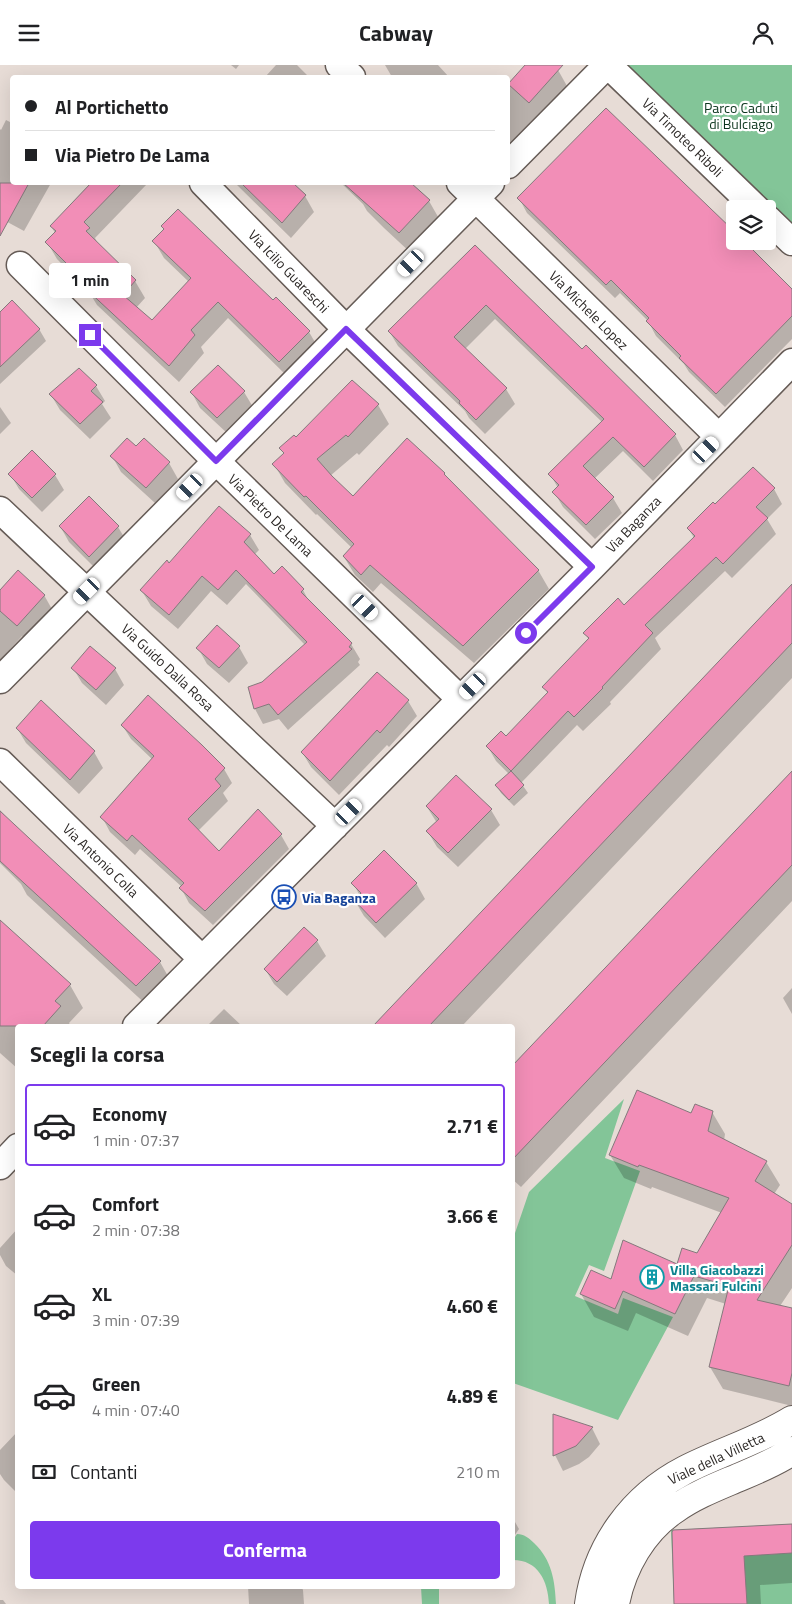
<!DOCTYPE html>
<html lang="it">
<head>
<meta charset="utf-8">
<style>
	:root { --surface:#fff; --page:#f2f2f2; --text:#202124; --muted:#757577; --line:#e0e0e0; --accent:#7c3aed }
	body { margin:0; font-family:"Titillium Web",sans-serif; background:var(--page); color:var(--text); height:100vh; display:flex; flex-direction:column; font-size:19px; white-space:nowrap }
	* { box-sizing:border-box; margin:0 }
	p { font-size:16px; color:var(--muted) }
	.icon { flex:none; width:28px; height:28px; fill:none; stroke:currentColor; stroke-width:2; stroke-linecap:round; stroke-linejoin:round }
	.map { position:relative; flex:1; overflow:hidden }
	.sheet { position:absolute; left:15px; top:959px; width:500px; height:565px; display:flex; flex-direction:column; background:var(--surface); border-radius:5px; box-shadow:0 5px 20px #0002 }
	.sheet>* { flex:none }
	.hud { position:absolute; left:10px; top:10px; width:500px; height:110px; border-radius:5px; box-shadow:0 5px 20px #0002; display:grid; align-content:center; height:110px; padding:0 15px; background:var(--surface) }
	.buttons { position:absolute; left:726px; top:135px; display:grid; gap:10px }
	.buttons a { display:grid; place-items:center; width:50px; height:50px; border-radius:5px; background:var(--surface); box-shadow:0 5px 20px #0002; font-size:25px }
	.end { position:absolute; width:22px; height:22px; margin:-11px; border:6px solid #7c3aed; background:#fff; box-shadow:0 0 0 2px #fff }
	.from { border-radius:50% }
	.bubble { position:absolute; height:35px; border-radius:5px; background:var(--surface); box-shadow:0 5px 20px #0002; font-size:16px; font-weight:700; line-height:35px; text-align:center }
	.car { position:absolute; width:15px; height:30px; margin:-15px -8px; border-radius:6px; box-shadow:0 0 4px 1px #0007; background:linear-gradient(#fff 24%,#345 0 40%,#fff 0 76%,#345 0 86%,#fff 0) }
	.hud b { display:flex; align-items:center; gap:18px; height:48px; font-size:19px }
	.hud b+b { border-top:1px solid var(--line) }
	.hud i { width:12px; height:12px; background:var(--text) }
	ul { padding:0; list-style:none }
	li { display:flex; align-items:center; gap:15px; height:82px; margin:0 10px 8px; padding:0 5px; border:2px solid transparent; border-radius:5px }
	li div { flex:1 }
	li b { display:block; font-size:19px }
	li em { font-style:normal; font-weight:700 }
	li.selected { border-color:var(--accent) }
	li>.icon { width:45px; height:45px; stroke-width:1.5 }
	h2 { padding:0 15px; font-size:22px; line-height:60px }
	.pay { display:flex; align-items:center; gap:12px; height:55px; padding:0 15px; font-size:19px }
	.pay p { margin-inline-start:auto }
	.cta { display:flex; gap:10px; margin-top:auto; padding:10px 15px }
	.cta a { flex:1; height:58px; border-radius:5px; background:var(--accent); color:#fff; font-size:20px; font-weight:700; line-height:58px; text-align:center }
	header { display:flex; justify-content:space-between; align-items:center; height:65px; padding:0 15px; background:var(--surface); font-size:22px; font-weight:700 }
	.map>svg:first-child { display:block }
</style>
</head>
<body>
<header><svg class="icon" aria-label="menu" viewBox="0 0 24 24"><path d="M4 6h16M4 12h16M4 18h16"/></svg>Cabway<svg class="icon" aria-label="person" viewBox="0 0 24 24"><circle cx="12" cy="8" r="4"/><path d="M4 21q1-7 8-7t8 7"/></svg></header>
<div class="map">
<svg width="792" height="1539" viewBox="0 0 792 1539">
	<rect width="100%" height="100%" fill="#e7dcd6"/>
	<!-- green -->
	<path fill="#83c598" d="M 618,0 L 792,0 L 792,161 L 787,164 Z
		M 624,1034 L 605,1093 L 640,1106 L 604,1206 L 589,1200 L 575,1231 L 618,1249 L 623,1233 L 673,1252 L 618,1355 L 513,1318 L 513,1174 L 529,1127 Z
		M 792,1459 L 792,1539 L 674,1539 L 671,1465 Z
		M 517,1469 C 524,1469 529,1473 534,1478 C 552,1495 555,1516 556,1539 L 549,1539 C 548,1516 538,1495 513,1495 L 513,1475 Z
		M 439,1521 L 439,1539 L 422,1539 L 421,1522 Z"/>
	<!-- shadow -->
	<path fill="#0003" d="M 231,0 L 239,0 L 236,4 Z
		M 276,0 L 297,0 L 309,12 L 265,12 Z
		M 385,0 L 438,0 L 449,12 L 392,12 Z
		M 527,0 L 553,0 L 558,5 L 567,21 L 508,86 L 508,21 Z
		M 6,55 L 12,58 L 12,118 L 51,118 L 24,166 L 0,153 L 0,64 L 1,65 Z
		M 91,118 L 147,118 L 147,119 L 95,173 L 99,181 L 135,216 L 145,233 L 136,243 L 152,257 L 189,217 L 164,193 L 154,176 L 273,237 L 309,267 L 319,284 L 289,313 L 228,253 L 201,282 L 204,288 L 179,317 L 97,240 L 89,227 L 57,194 L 47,177 L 55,168 L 51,161 Z
		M 235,118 L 292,118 L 305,131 L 314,147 L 291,173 Z
		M 341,118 L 409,118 L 429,136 L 441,157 L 412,189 L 384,163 L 367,146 L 363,139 Z
		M 519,133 L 735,170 L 735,176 L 792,225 L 792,274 L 725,342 L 689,307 L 684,299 L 656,271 L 648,256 L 620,228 L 615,233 L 527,148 Z
		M 475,181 L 582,286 L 675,370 L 683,385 L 653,416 L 623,386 L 594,414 L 613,433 L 622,448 L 595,474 L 563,442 L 554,427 L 558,423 L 550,409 L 602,357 L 495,254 L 465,284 L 506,324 L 515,339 L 485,369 L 469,353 L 465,346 L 398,281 L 389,266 Z
		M 0,249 L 39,264 L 46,276 L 0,319 Z
		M 96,321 L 105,336 L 102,339 L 111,353 L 90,374 L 60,345 L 51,330 Z
		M 244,327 L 253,342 L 227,368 L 200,343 L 192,328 Z
		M 378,340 L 389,359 L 359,390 L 357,388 L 330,411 L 353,432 L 444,408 L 448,414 L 538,505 L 549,524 L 474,598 L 381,518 L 373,527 L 355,510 L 344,492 L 352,483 L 317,449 L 316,450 L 285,418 L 274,399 L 285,390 L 281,383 L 296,374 Z
		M 0,342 L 11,358 L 0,369 Z
		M 144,375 L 169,398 L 178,414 L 155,438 L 121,407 L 112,391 L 136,383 Z
		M 10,409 L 55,410 L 64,425 L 42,447 L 19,424 Z
		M 774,424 L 782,439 L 767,454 L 776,469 L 732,513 L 725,506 L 655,573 L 661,584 L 610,637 L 611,639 L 583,666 L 577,660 L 521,718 L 528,728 L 514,741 L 501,728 L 497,721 L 509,709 L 496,696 L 488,682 L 506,673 L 548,629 L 544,622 L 589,575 L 585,568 L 624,542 L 694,473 L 688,463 L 715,441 Z
		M 60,461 L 118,462 L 127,477 L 98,506 L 69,477 Z
		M 250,470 L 259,485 L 254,490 L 274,511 L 303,525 L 310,538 L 351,579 L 360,594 L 358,597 L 360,600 L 288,665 L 279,654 L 263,659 L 255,644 L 263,618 L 305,580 L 246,519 L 227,540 L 211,526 L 178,564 L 151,541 L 142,526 L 170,499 Z
		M 792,521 L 792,613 L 462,961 L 375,961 Z
		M 0,527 L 44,530 L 53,546 L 27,576 L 22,571 L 0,595 Z
		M 217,562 L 239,582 L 248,598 L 229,618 L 207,599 L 198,583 Z
		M 90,583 L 115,604 L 124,620 L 106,640 L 82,618 L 73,603 Z
		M 377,608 L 408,636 L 417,651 L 389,682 L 387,680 L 339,730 L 311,702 L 302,687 Z
		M 41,636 L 94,687 L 103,703 L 79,729 L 26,678 L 17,663 Z
		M 122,660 L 224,704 L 232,718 L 223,728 L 228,736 L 198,766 L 219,787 L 258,746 L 281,770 L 289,784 L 213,860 L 189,838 L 181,823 L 182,822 L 140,784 L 135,790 L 110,767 L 102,752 L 153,695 L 131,674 Z
		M 792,707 L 792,836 L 521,1122 L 512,1114 L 512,1002 Z
		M 427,742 L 491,745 L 500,760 L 458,802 L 437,782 L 428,767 L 437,758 Z
		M 0,745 L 14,761 L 160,897 L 173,920 L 150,943 L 27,830 L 21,819 L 0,798 Z
		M 353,818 L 416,818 L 425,834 L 385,873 L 364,851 L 355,836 L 360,831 Z
		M 0,856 L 70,920 L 83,943 L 69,958 L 71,961 L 18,961 L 18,1004 L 0,988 Z
		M 304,864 L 317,876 L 326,891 L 287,931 L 274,919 L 265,904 Z
		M 792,923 L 792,949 L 783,933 Z
		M 224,944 L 242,961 L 207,961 Z
		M 712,1047 L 725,1069 L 724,1076 L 766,1097 L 780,1120 L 774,1129 L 792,1140 L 792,1223 L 780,1241 L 792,1244 L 792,1341 L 723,1324 L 710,1302 L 726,1239 L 707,1233 L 688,1271 L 636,1248 L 628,1266 L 594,1252 L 581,1229 L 611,1216 L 677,1200 L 698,1190 L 722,1148 L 652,1122 L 651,1124 L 624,1113 L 610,1090 L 692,1050 Z
		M 18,1163 L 18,1211 L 6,1201 L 0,1190 L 0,1183 Z
		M 555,1351 L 592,1363 L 600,1379 L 589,1392 L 579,1399 L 563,1406 L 555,1390 Z
		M 18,1366 L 18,1429 L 4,1415 L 0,1409 L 0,1385 Z
		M 512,1457 L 515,1457 L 519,1464 L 512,1474 Z
		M 792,1460 L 792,1518 L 760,1520 L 761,1539 L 676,1539 L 673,1467 Z
		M 248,1521 L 301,1521 L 303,1525 L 304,1539 L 249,1539 Z
		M 0,1535 L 3,1535 L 6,1539 L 0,1539 Z"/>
	<!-- building -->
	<path fill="#f28eb7" stroke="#84797c" d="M 525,0 L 563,0 L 529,38 L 508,19 Z
		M 606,43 L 735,167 L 735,176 L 744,176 L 792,224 L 792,251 L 716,329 L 679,293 L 681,291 L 646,256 L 649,253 L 611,215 L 606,220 L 517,133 Z
		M 0,118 L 29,118 L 0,171 Z
		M 91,118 L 122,118 L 84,157 L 90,163 L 86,166 L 136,215 L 123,230 L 152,255 L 191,213 L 152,176 L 164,164 L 161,161 L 178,144 L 273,235 L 276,232 L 310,266 L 279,297 L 218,237 L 191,265 L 195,270 L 169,301 L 85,223 L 88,220 L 45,177 L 56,166 L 50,161 Z
		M 241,118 L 293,118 L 306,130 L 282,158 Z
		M 343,118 L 411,118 L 430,135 L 399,168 Z
		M 475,180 L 582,284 L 586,280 L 676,369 L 644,402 L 613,372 L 583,401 L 614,432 L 586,460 L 552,427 L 559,420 L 548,409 L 604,354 L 486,240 L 454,272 L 507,323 L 476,355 L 459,338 L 460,336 L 388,266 Z
		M 12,235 L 40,264 L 0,302 L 0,247 Z
		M 218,300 L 245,326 L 217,353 L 190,327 Z
		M 79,303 L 97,320 L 91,326 L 103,337 L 80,359 L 49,329 Z
		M 352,315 L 379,339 L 348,372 L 346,370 L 317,394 L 332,411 L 353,431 L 407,373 L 445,408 L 444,409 L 539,505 L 463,581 L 370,500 L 361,510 L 343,491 L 354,479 L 306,431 L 304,432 L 272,399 L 284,388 L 279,383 L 294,370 L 296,372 Z
		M 127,373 L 136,381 L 144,373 L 170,397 L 146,423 L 110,391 Z
		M 32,385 L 56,409 L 32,433 L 8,409 Z
		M 753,402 L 775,423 L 756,442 L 768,453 L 723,499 L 716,492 L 645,560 L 653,568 L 602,622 L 603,623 L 574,652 L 568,646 L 511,706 L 486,681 L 501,666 L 506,671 L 548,627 L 542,622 L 589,573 L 583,568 L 618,533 L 624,540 L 695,471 L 687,463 L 713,437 L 715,439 Z
		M 89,431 L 119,461 L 89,492 L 59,461 Z
		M 219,441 L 251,469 L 244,477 L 274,509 L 282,501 L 304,524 L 301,527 L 352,578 L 349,582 L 352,584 L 278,650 L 269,639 L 254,644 L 248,622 L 262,617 L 307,577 L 236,505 L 218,525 L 202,511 L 169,550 L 140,525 L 167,495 L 169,498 Z
		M 18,505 L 45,530 L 17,561 L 0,546 L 0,525 Z
		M 792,519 L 792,578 L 429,961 L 373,961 Z
		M 217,560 L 240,581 L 219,603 L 196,583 Z
		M 90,581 L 116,603 L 96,625 L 71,603 Z
		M 377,607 L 409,635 L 380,668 L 377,665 L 330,716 L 301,687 Z
		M 148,630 L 202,680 L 225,703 L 215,714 L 221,721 L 188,754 L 219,786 L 258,744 L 282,769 L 205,846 L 179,823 L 184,818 L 132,770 L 127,776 L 100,752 L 154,691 L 121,660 Z
		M 41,635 L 95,686 L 70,715 L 16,663 Z
		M 511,706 L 524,720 L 509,735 L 495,720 Z
		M 792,706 L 792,800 L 512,1095 L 512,1001 Z
		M 456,710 L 492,744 L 448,788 L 426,766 L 439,754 L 426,741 Z
		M 0,746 L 161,896 L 136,921 L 0,796 Z
		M 384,785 L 417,818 L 376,858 L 354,835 L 361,828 L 351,818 Z
		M 0,855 L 71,919 L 55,936 L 61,941 L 43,961 L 0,961 Z
		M 304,862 L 318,875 L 277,917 L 264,904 Z
		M 637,1025 L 691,1048 L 695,1039 L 713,1046 L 708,1066 L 767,1096 L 755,1116 L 792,1139 L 792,1180 L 757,1235 L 792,1243 L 792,1308 L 789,1321 L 709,1302 L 729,1221 L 694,1211 L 675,1249 L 623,1226 L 615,1244 L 580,1229 L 591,1205 L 611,1214 L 623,1175 L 677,1199 L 682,1183 L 697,1188 L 729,1133 L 639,1100 L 638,1102 L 609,1090 Z
		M 553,1349 L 593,1362 L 576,1381 L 553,1391 Z
		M 792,1459 L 792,1488 L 744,1491 L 747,1539 L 674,1539 L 672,1467 L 673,1465 Z"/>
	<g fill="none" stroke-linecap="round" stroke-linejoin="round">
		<!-- street casing -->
		<g stroke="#655b56" stroke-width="29">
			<path id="street" d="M 339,0 L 352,12
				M 608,0 L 757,144
				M 508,100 L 607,0
				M 203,118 L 346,264 L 592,502
				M 460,118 L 719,372
				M 768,154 L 792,177
				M 20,200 L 216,396 L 460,634
				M 0,445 L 335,761
				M 0,615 L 491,118
				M 0,697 L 202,894
				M 136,961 L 592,502 L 792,297
				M 0,1101 L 18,1082"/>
		</g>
		<!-- secondary casing -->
		<g stroke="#655b56" stroke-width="30">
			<path id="secondary" d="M 589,1539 C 597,1481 633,1432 685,1405 C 720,1387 758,1376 792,1355
				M 615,1539 C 622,1502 643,1465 675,1444 C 692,1432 711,1424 730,1416 C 751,1407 773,1399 792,1386"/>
		</g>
		<!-- street -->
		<use href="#street" stroke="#fff" stroke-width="26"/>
		<!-- secondary -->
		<use href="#secondary" stroke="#fff" stroke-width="28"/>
	</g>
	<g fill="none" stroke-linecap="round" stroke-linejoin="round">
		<!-- route -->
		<path stroke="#7c3aed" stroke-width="6" d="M 90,270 L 216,396 L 346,264 L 592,502 L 526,568"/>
	</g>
	<!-- icons -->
	<defs>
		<g id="bus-ring" transform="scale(1.25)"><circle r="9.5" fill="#fff" stroke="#1a4fb4" stroke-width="1.5"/><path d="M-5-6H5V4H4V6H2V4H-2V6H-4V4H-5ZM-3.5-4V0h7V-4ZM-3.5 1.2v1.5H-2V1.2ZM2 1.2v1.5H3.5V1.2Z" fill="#1a4fb4"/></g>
		<g id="building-ring" transform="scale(1.25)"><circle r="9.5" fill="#fff" stroke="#0f9aa8" stroke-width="1.5"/><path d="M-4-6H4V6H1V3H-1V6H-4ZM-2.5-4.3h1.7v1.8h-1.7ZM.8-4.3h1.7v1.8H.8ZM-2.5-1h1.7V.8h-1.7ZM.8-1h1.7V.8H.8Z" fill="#0f9aa8"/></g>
	</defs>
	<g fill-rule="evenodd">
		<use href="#bus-ring" x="284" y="832"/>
		<use href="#building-ring" x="652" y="1212"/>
	</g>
	<g text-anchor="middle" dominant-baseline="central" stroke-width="4.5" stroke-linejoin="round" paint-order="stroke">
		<!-- park labels -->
		<g font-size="14" fill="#0b351d" stroke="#fff">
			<text x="741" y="42">Parco Caduti<tspan x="741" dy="16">di Bulciago</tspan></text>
		</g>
		<!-- street labels -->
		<g font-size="14" fill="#2b2725" stroke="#fff">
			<text transform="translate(683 72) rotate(44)">Via Timoteo Riboli</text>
			<text transform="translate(289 206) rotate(46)">Via Icilio Guareschi</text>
			<text transform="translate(589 245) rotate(45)">Via Michele Lopez</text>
			<text transform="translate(271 450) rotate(44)">Via Pietro De Lama</text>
			<text transform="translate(633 459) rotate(-46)">Via Baganza</text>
			<text transform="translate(168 602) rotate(43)">Via Guido Dalla Rosa</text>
			<text transform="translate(101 795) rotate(44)">Via Antonio Colla</text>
			<text transform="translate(716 1393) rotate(-25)">Viale della Villetta</text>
		</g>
		<!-- transit labels -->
		<g font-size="14" font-weight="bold" fill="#164399" stroke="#fff" text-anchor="start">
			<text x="302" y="832">Via Baganza</text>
		</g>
		<!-- culture labels -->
		<g font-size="14" font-weight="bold" fill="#0d838f" stroke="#fff" text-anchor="start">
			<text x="670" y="1204">Villa Giacobazzi<tspan x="670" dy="16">Massari Fulcini</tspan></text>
		</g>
	</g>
</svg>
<div class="buttons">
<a><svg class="icon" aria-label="layers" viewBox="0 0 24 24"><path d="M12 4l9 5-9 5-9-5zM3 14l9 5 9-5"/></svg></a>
</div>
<i class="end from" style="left:526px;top:568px"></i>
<i class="end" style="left:90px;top:270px"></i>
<div class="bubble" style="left:49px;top:198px;width:82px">1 min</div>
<i class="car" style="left:411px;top:198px;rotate:224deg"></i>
<i class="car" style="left:706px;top:385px;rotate:45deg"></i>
<i class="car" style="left:190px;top:422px;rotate:224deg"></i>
<i class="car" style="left:87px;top:526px;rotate:225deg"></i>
<i class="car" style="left:365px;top:542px;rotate:134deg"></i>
<i class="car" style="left:473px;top:621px;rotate:225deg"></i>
<i class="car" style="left:349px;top:747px;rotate:45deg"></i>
<div class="hud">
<b><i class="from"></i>Al Portichetto</b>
<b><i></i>Via Pietro De Lama</b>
</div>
<section class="sheet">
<h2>Scegli la corsa</h2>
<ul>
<li class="selected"><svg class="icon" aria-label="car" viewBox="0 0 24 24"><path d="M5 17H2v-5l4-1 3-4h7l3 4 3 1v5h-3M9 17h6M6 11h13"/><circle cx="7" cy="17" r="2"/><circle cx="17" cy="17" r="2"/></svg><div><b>Economy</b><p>1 min · 07:37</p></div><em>2.71 €</em></li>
<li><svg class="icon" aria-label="car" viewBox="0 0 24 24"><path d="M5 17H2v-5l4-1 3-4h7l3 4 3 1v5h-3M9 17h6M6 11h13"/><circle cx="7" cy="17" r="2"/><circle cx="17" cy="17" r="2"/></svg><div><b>Comfort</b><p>2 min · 07:38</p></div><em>3.66 €</em></li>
<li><svg class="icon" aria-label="car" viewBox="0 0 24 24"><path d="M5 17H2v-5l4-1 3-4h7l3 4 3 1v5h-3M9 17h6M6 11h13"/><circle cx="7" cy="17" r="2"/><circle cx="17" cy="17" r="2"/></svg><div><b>XL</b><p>3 min · 07:39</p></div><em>4.60 €</em></li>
<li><svg class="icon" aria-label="car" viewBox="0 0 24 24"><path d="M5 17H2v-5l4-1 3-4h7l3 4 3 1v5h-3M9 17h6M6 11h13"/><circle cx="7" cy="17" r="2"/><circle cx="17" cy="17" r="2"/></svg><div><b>Green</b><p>4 min · 07:40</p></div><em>4.89 €</em></li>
</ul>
<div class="pay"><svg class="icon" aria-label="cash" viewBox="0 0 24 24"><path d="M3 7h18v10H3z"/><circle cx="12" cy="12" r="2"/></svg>Contanti<p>210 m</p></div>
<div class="cta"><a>Conferma</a></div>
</section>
</div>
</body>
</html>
